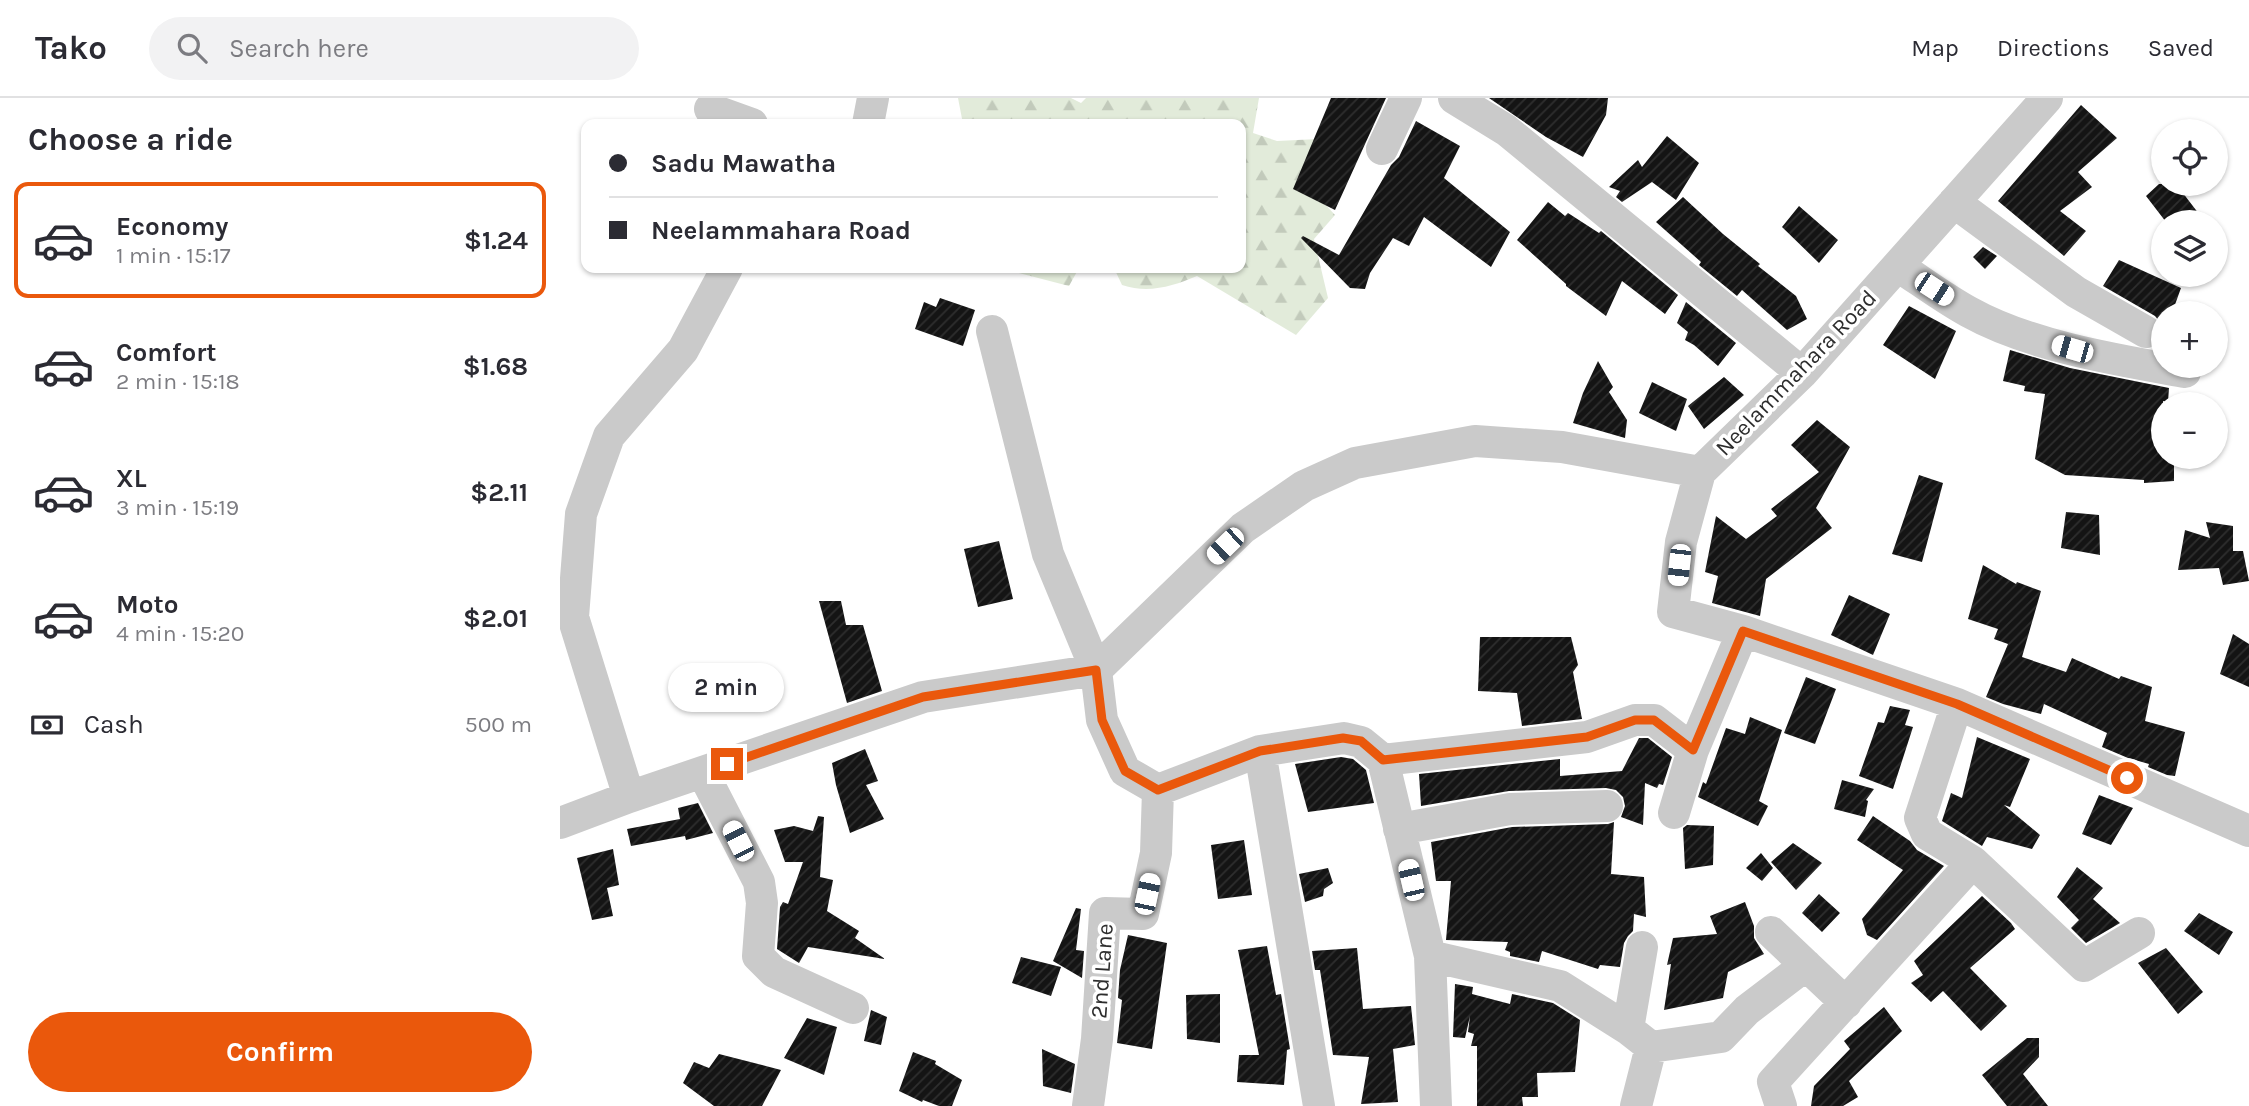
<!DOCTYPE html>
<html lang="en">
<head>
<meta charset="utf-8">
<style>
	:root { --surface:#fff; --page:#f2f2f3; --text:#2b2b33; --muted:#7c7c81; --line:#e1e1e2; --accent:#ea580c }
	body { margin:0; font-family:Karla,sans-serif; background:var(--page); color:var(--text); height:100vh; display:flex; flex-direction:column; font-size:26px; white-space:nowrap }
	* { box-sizing:border-box; margin:0 }
	p { font-size:23px; color:var(--muted) }
	.icon { flex:none; width:38px; height:38px; fill:none; stroke:currentColor; stroke-width:2; stroke-linecap:round; stroke-linejoin:round }
	.map { position:relative; flex:1; overflow:hidden }
	.side { display:flex; flex-direction:column; background:var(--surface); width:560px }
	.side>* { flex:none }
	.banner { position:absolute; left:21px; top:21px; width:665px; height:154px; border-radius:14px; box-shadow:0 2px 5px #0004; display:grid; align-content:center; height:154px; padding:0 28px; background:var(--surface) }
	.controls { position:absolute; left:1591px; top:21px; display:grid; gap:14px }
	.controls a { display:grid; place-items:center; width:77px; height:77px; border-radius:50%; background:var(--surface); box-shadow:0 2px 5px #0004; font-size:35px }
	.end { position:absolute; width:32px; height:32px; margin:-16px; border:9px solid #ea580c; background:#fff; box-shadow:0 0 0 4px #fff }
	.from { border-radius:50% }
	.bubble { position:absolute; height:49px; border-radius:24px; background:var(--surface); box-shadow:0 2px 5px #0004; font-size:23px; font-weight:700; line-height:49px; text-align:center }
	.car { position:absolute; width:21px; height:42px; margin:-21px -10px; border-radius:9px; box-shadow:0 0 5px 2px #0007; background:linear-gradient(#fff 24%,#345 0 40%,#fff 0 76%,#345 0 86%,#fff 0) }
	.banner b { display:flex; align-items:center; gap:24px; height:66px; font-size:26px }
	.banner b+b { border-top:2px solid var(--line) }
	.banner i { width:18px; height:18px; background:var(--text) }
	ul { padding:0; list-style:none }
	li { display:flex; align-items:center; gap:21px; height:116px; margin:0 14px 10px; padding:0 14px; border:4px solid transparent; border-radius:14px }
	li div { flex:1 }
	li b { display:block; font-size:26px }
	li em { font-style:normal; font-weight:700 }
	li.selected { border-color:var(--accent) }
	li>.icon { width:63px; height:63px; stroke-width:1.5 }
	h2 { padding:0 28px; font-size:32px; line-height:84px }
	.pay { display:flex; align-items:center; gap:18px; height:77px; padding:0 28px; font-size:26px }
	.pay p { margin-inline-start:auto }
	.cta { display:flex; gap:14px; margin-top:auto; padding:14px 28px }
	.cta a { flex:1; height:80px; border-radius:42px; background:var(--accent); color:#fff; font-size:28px; font-weight:700; line-height:80px; text-align:center }
	header { display:flex; align-items:center; gap:42px; box-sizing:border-box; height:98px; padding:0 35px; background:var(--surface); border-bottom:2px solid var(--line) }
	header strong { font-size:33px }
	nav { display:flex; gap:38px; margin-inline-start:auto; font-size:24px }
	.search { width:490px; height:63px; background:var(--page); display:flex; align-items:center; gap:18px; box-sizing:border-box; padding:0 24px; border-radius:38px; color:var(--muted); font-size:26px }
	main { display:flex; flex:1; min-height:0 }
	.map>svg:first-child { display:block }
</style>
</head>
<body>
<header>
<strong>Tako</strong>
<div class="search"><svg class="icon" aria-label="search" viewBox="0 0 24 24"><circle cx="10" cy="10" r="6"/><path d="M15 15l6 6"/></svg>Search here</div>
<nav><a>Map</a><a>Directions</a><a>Saved</a></nav>
</header>
<main>
<section class="side">
<h2>Choose a ride</h2>
<ul>
<li class="selected"><svg class="icon" aria-label="car" viewBox="0 0 24 24"><path d="M5 17H2v-5l4-1 3-4h7l3 4 3 1v5h-3M9 17h6M6 11h13"/><circle cx="7" cy="17" r="2"/><circle cx="17" cy="17" r="2"/></svg><div><b>Economy</b><p>1 min · 15:17</p></div><em>$1.24</em></li>
<li><svg class="icon" aria-label="car" viewBox="0 0 24 24"><path d="M5 17H2v-5l4-1 3-4h7l3 4 3 1v5h-3M9 17h6M6 11h13"/><circle cx="7" cy="17" r="2"/><circle cx="17" cy="17" r="2"/></svg><div><b>Comfort</b><p>2 min · 15:18</p></div><em>$1.68</em></li>
<li><svg class="icon" aria-label="car" viewBox="0 0 24 24"><path d="M5 17H2v-5l4-1 3-4h7l3 4 3 1v5h-3M9 17h6M6 11h13"/><circle cx="7" cy="17" r="2"/><circle cx="17" cy="17" r="2"/></svg><div><b>XL</b><p>3 min · 15:19</p></div><em>$2.11</em></li>
<li><svg class="icon" aria-label="car" viewBox="0 0 24 24"><path d="M5 17H2v-5l4-1 3-4h7l3 4 3 1v5h-3M9 17h6M6 11h13"/><circle cx="7" cy="17" r="2"/><circle cx="17" cy="17" r="2"/></svg><div><b>Moto</b><p>4 min · 15:20</p></div><em>$2.01</em></li>
</ul>
<div class="pay"><svg class="icon" aria-label="cash" viewBox="0 0 24 24"><path d="M3 7h18v10H3z"/><circle cx="12" cy="12" r="2"/></svg>Cash<p>500 m</p></div>
<div class="cta"><a>Confirm</a></div>
</section>
<div class="map">
<svg width="1689" height="1008" viewBox="0 0 1689 1008">
	<defs>
		<pattern id="forest-firs" width="22" height="20" patternUnits="userSpaceOnUse" patternTransform="scale(1.75)"><rect width="22" height="20" fill="#e2ebda"/><path d="M5 1l3.5 6h-7zM16 11l3.5 6h-7z" fill="#c2cabb"/></pattern>
		<pattern id="building-hatch" width="6" height="6" patternUnits="userSpaceOnUse" patternTransform="scale(1.75)"><rect width="6" height="6" fill="#141414"/><path d="M-1 1l2-2M0 6l6-6M5 7l2-2" fill="none" stroke="#2e2e2e"/></pattern>
	</defs>
	<rect width="100%" height="100%" fill="#fff"/>
	<!-- forest -->
	<path fill="url(#forest-firs)" d="M 398,0 L 511,0 L 521,5 L 526,0 L 699,0 L 693,35 L 717,43 L 758,41 L 743,82 L 775,117 L 754,141 L 768,200 L 736,237 L 637,178 C 613,188 589,196 562,187 L 554,170 L 681,170 L 681,26 L 403,26 Z
		M 440,170 L 519,170 L 509,188 Z"/>
	<!-- building -->
	<path fill="url(#building-hatch)" d="M 771,0 L 826,0 L 775,112 L 733,91 Z
		M 929,0 L 1048,0 L 1046,17 L 1023,59 L 986,39 Z
		M 1521,7 L 1557,40 L 1518,74 L 1532,89 L 1500,113 L 1526,133 L 1504,158 L 1438,103 Z
		M 856,23 L 900,48 L 884,80 L 950,134 L 931,169 L 864,119 L 849,148 L 833,140 L 810,175 L 805,191 L 790,190 L 741,140 L 743,138 L 779,157 L 831,67 L 839,59 Z
		M 1107,38 L 1139,65 L 1116,102 L 1092,84 L 1062,104 L 1056,99 L 1060,93 L 1049,89 L 1078,62 L 1082,69 Z
		M 1599,86 L 1616,86 L 1639,116 L 1630,124 L 1606,124 L 1586,98 Z
		M 1123,99 L 1163,136 L 1200,166 L 1198,168 L 1236,198 L 1247,221 L 1227,232 L 1182,192 L 1177,198 L 1139,167 L 1141,164 L 1096,124 Z
		M 988,104 L 1005,118 L 1008,115 L 1039,135 L 1041,133 L 1118,197 L 1105,216 L 1062,183 L 1046,218 L 1006,188 L 1006,186 L 957,142 Z
		M 1239,108 L 1278,142 L 1259,165 L 1222,129 Z
		M 1423,149 L 1437,158 L 1425,171 L 1413,159 Z
		M 1559,162 L 1621,190 L 1612,215 L 1603,215 L 1603,228 L 1595,218 L 1543,188 Z
		M 380,200 L 415,212 L 403,248 L 355,231 L 364,204 L 376,209 Z
		M 1126,204 L 1176,245 L 1158,268 L 1134,247 L 1125,242 L 1128,234 L 1117,225 Z
		M 1349,208 L 1396,233 L 1375,281 L 1323,247 Z
		M 1450,252 L 1510,270 L 1609,290 L 1608,304 L 1603,303 L 1603,359 L 1614,359 L 1614,383 L 1584,385 L 1584,382 L 1505,377 L 1475,361 L 1485,296 L 1464,293 L 1465,288 L 1443,283 Z
		M 1038,263 L 1053,289 L 1049,294 L 1067,322 L 1065,340 L 1013,325 L 1023,295 Z
		M 1164,279 L 1184,297 L 1144,331 L 1128,308 Z
		M 1092,284 L 1127,301 L 1116,333 L 1079,315 Z
		M 1257,322 L 1290,349 L 1256,410 L 1272,430 L 1206,481 L 1200,518 L 1152,505 L 1158,478 L 1145,474 L 1156,418 L 1186,441 L 1217,418 L 1211,411 L 1259,374 L 1231,347 Z
		M 1359,377 L 1383,385 L 1362,464 L 1332,456 Z
		M 1506,414 L 1539,417 L 1540,457 L 1501,450 Z
		M 1646,424 L 1673,428 L 1673,453 L 1683,453 L 1689,483 L 1663,487 L 1659,470 L 1618,472 L 1625,432 L 1650,440 Z
		M 439,443 L 453,501 L 418,509 L 404,451 Z
		M 1423,467 L 1456,486 L 1457,484 L 1481,493 L 1462,559 L 1506,574 L 1512,560 L 1559,581 L 1561,578 L 1592,589 L 1585,623 L 1625,634 L 1615,678 L 1607,677 L 1588,669 L 1589,666 L 1568,660 L 1542,649 L 1547,635 L 1484,606 L 1481,616 L 1443,606 L 1426,599 L 1448,546 L 1434,541 L 1438,531 L 1408,521 Z
		M 1289,497 L 1330,516 L 1313,557 L 1271,537 Z
		M 259,503 L 281,503 L 286,527 L 303,527 L 322,593 L 287,605 Z
		M 1673,536 L 1689,546 L 1689,589 L 1660,576 Z
		M 920,539 L 1011,539 L 1018,567 L 1013,574 L 1022,621 L 962,628 L 957,595 L 918,593 Z
		M 1246,579 L 1276,591 L 1255,646 L 1224,635 Z
		M 1330,608 L 1350,612 L 1345,627 L 1353,629 L 1333,691 L 1299,678 L 1318,624 L 1324,625 Z
		M 1190,619 L 1222,632 L 1199,703 L 1208,708 L 1198,728 L 1138,699 L 1143,684 L 1146,686 L 1166,630 L 1185,636 Z
		M 1417,639 L 1470,661 L 1450,709 L 1444,707 L 1480,737 L 1472,751 L 1427,739 L 1422,748 L 1382,723 L 1391,695 L 1402,700 Z
		M 1079,640 L 1088,640 L 1112,659 L 1103,687 L 1099,686 L 1097,690 L 1085,685 L 1083,727 L 1061,719 L 1065,708 L 1063,699 L 1056,692 L 1046,690 L 949,693 L 861,708 L 859,676 L 1000,661 L 1000,678 L 1062,673 Z
		M 305,651 L 318,683 L 306,687 L 324,721 L 290,735 L 276,687 L 272,665 Z
		M 781,659 L 793,661 L 806,672 L 814,705 L 748,714 L 735,666 Z
		M 1282,682 L 1314,691 L 1306,702 L 1308,703 L 1305,719 L 1274,711 Z
		M 1539,697 L 1573,710 L 1551,747 L 1522,736 Z
		M 138,705 L 153,735 L 126,742 L 125,738 L 71,748 L 67,731 L 120,721 L 118,710 Z
		M 258,718 L 264,719 L 260,779 L 273,782 L 267,813 L 299,833 L 295,840 L 325,861 L 248,849 L 239,865 L 217,851 L 220,809 L 223,804 L 228,806 L 243,764 L 225,764 L 214,732 L 234,728 L 253,733 Z
		M 1313,718 L 1350,743 L 1357,752 L 1384,768 L 1317,842 L 1307,837 L 1302,821 L 1343,772 L 1297,742 Z
		M 1054,724 L 1051,776 L 1084,779 L 1086,819 L 1074,816 L 1073,833 L 1068,838 L 1064,845 L 1060,869 L 1040,867 L 1038,871 L 982,853 L 979,864 L 950,858 L 950,854 L 945,852 L 948,844 L 886,842 L 891,783 L 876,783 L 871,744 L 952,729 L 1048,726 Z
		M 1127,727 L 1154,728 L 1153,767 L 1125,771 L 1123,730 Z
		M 684,742 L 692,797 L 658,801 L 651,747 Z
		M 1233,745 L 1262,765 L 1236,792 L 1211,764 Z
		M 53,751 L 59,787 L 47,790 L 53,818 L 32,822 L 17,760 Z
		M 1201,755 L 1213,770 L 1202,783 L 1186,770 Z
		M 1517,769 L 1543,790 L 1533,801 L 1560,825 L 1526,845 L 1511,830 L 1519,822 L 1497,799 Z
		M 768,770 L 773,785 L 764,791 L 763,798 L 745,804 L 739,776 Z
		M 1259,796 L 1280,815 L 1262,834 L 1242,815 Z
		M 1422,798 L 1451,825 L 1455,831 L 1410,870 L 1447,908 L 1421,933 L 1383,893 L 1371,904 L 1351,885 L 1363,877 L 1354,863 Z
		M 1185,804 L 1194,828 L 1194,840 L 1204,856 L 1168,874 L 1163,900 L 1104,912 L 1111,866 L 1107,867 L 1113,840 L 1157,836 L 1150,818 Z
		M 516,810 L 521,811 L 516,852 L 524,853 L 522,880 L 493,863 Z
		M 1639,815 L 1673,834 L 1659,857 L 1624,833 Z
		M 568,837 L 607,845 L 592,951 L 557,945 L 562,902 L 558,900 L 560,872 Z
		M 707,848 L 716,897 L 721,896 L 730,951 L 727,952 L 724,987 L 677,984 L 679,957 L 699,957 L 678,852 Z
		M 797,850 L 803,911 L 851,908 L 855,947 L 833,951 L 838,1004 L 801,1006 L 809,959 L 773,957 L 760,872 L 755,872 L 752,853 Z
		M 1606,850 L 1643,894 L 1618,916 L 1578,865 Z
		M 461,859 L 501,869 L 491,898 L 452,885 Z
		M 895,886 L 913,889 L 912,896 L 950,906 L 952,896 L 993,905 L 1020,922 L 1015,974 L 977,975 L 978,999 L 962,999 L 963,1008 L 917,1008 L 917,948 L 911,948 L 914,936 L 908,934 L 910,918 L 905,940 L 893,939 Z
		M 660,896 L 660,945 L 627,941 L 626,897 Z
		M 1324,909 L 1342,933 L 1289,983 L 1298,999 L 1283,1008 L 1251,1008 L 1254,988 L 1290,951 L 1284,943 Z
		M 311,912 L 327,919 L 321,947 L 304,943 Z
		M 247,920 L 277,929 L 264,977 L 224,960 Z
		M 1467,940 L 1479,940 L 1479,959 L 1463,976 L 1488,1008 L 1447,1008 L 1422,977 Z
		M 482,951 L 515,966 L 511,995 L 483,988 Z
		M 353,954 L 376,963 L 375,966 L 402,982 L 392,1008 L 379,1008 L 363,1002 L 362,1004 L 339,993 Z
		M 159,956 L 221,972 L 202,1008 L 154,1008 L 123,985 L 134,964 L 149,970 Z"/>
	<g fill="none" stroke-linecap="round" stroke-linejoin="round">
		<!-- minor -->
		<path stroke="#cacaca" stroke-width="32" d="M 894,0 L 946,32 L 1242,275
			M 150,11 L 192,26
			M 308,26 L 313,0
			M 822,51 L 846,0
			M 1394,104 L 1516,194 L 1586,234
			M 1338,168 C 1361,183 1385,201 1409,214 C 1470,248 1557,262 1625,274
			M 432,233 L 488,456 L 536,572 L 542,622 L 565,673 L 598,692 L 700,653 L 784,640 L 801,644 L 823,662 L 870,858 L 876,1008
			M 1140,374 L 1121,444 L 1113,514 L 1183,533 L 1397,606 L 1689,733
			M 1397,606 L 1360,720 L 1367,736 L 1413,764 L 1524,868 L 1579,835
			M 700,653 L 759,1008
			M 823,662 L 1027,639 L 1075,622 L 1094,622 L 1133,652
			M 143,675 L 199,784 L 202,805 L 198,858 L 214,874 L 293,910
			M 69,699 L 13,519 L 21,416 L 49,338 L 123,252 L 167,170
			M 1114,715 L 1133,652 L 1183,533
			M 0,725 L 69,699 L 363,599 L 536,572 L 683,430 L 744,388 L 795,365 L 915,343 L 1002,349 L 1140,374 L 1242,275 L 1487,0
			M 839,731 L 950,711 L 1047,708
			M 1211,834 L 1286,905
			M 870,858 L 1000,888 L 1068,931
			M 1091,949 L 1161,939 L 1187,912 L 1246,867
			M 528,1008 L 537,941 L 545,815 L 583,816 L 596,755 L 598,692
			M 1076,1008 L 1091,949 L 1068,931 L 1082,849
			M 1221,1008 L 1213,984 L 1413,764"/>
	</g>
	<g fill="none" stroke-linecap="round" stroke-linejoin="round">
		<!-- route -->
		<path stroke="#ea580c" stroke-width="9" d="M 167,666 L 363,599 L 536,572 L 542,622 L 565,673 L 598,692 L 700,653 L 783,640 L 801,643 L 823,662 L 1027,639 L 1075,622 L 1094,622 L 1133,652 L 1183,533 L 1397,606 L 1567,680"/>
	</g>
	<g text-anchor="middle" dominant-baseline="central" stroke-width="7" stroke-linejoin="round" paint-order="stroke">
		<!-- street labels -->
		<g font-size="23" fill="#2d2d2d" stroke="#fff">
			<text transform="translate(1236 275) rotate(-46)">Neelammahara Road</text>
			<text transform="translate(542 873) rotate(-86)">2nd Lane</text>
		</g>
	</g>
</svg>
<div class="controls">
<a><svg class="icon" aria-label="locate" viewBox="0 0 24 24"><circle cx="12" cy="12" r="6"/><path d="M12 2v4M12 18v4M2 12h4M18 12h4"/></svg></a>
<a><svg class="icon" aria-label="layers" viewBox="0 0 24 24"><path d="M12 4l9 5-9 5-9-5zM3 14l9 5 9-5"/></svg></a>
<a>+</a>
<a>−</a>
</div>
<i class="end from" style="left:1567px;top:680px"></i>
<i class="end" style="left:167px;top:666px"></i>
<div class="bubble" style="left:108px;top:565px;width:116px">2 min</div>
<i class="car" style="left:1374px;top:191px;rotate:123deg"></i>
<i class="car" style="left:1512px;top:251px;rotate:286deg"></i>
<i class="car" style="left:665px;top:448px;rotate:226deg"></i>
<i class="car" style="left:1119px;top:467px;rotate:186deg"></i>
<i class="car" style="left:178px;top:743px;rotate:333deg"></i>
<i class="car" style="left:851px;top:782px;rotate:347deg"></i>
<i class="car" style="left:587px;top:796px;rotate:12deg"></i>
<div class="banner">
<b><i class="from"></i>Sadu Mawatha</b>
<b><i></i>Neelammahara Road</b>
</div>
</div>
</main>
</body>
</html>
